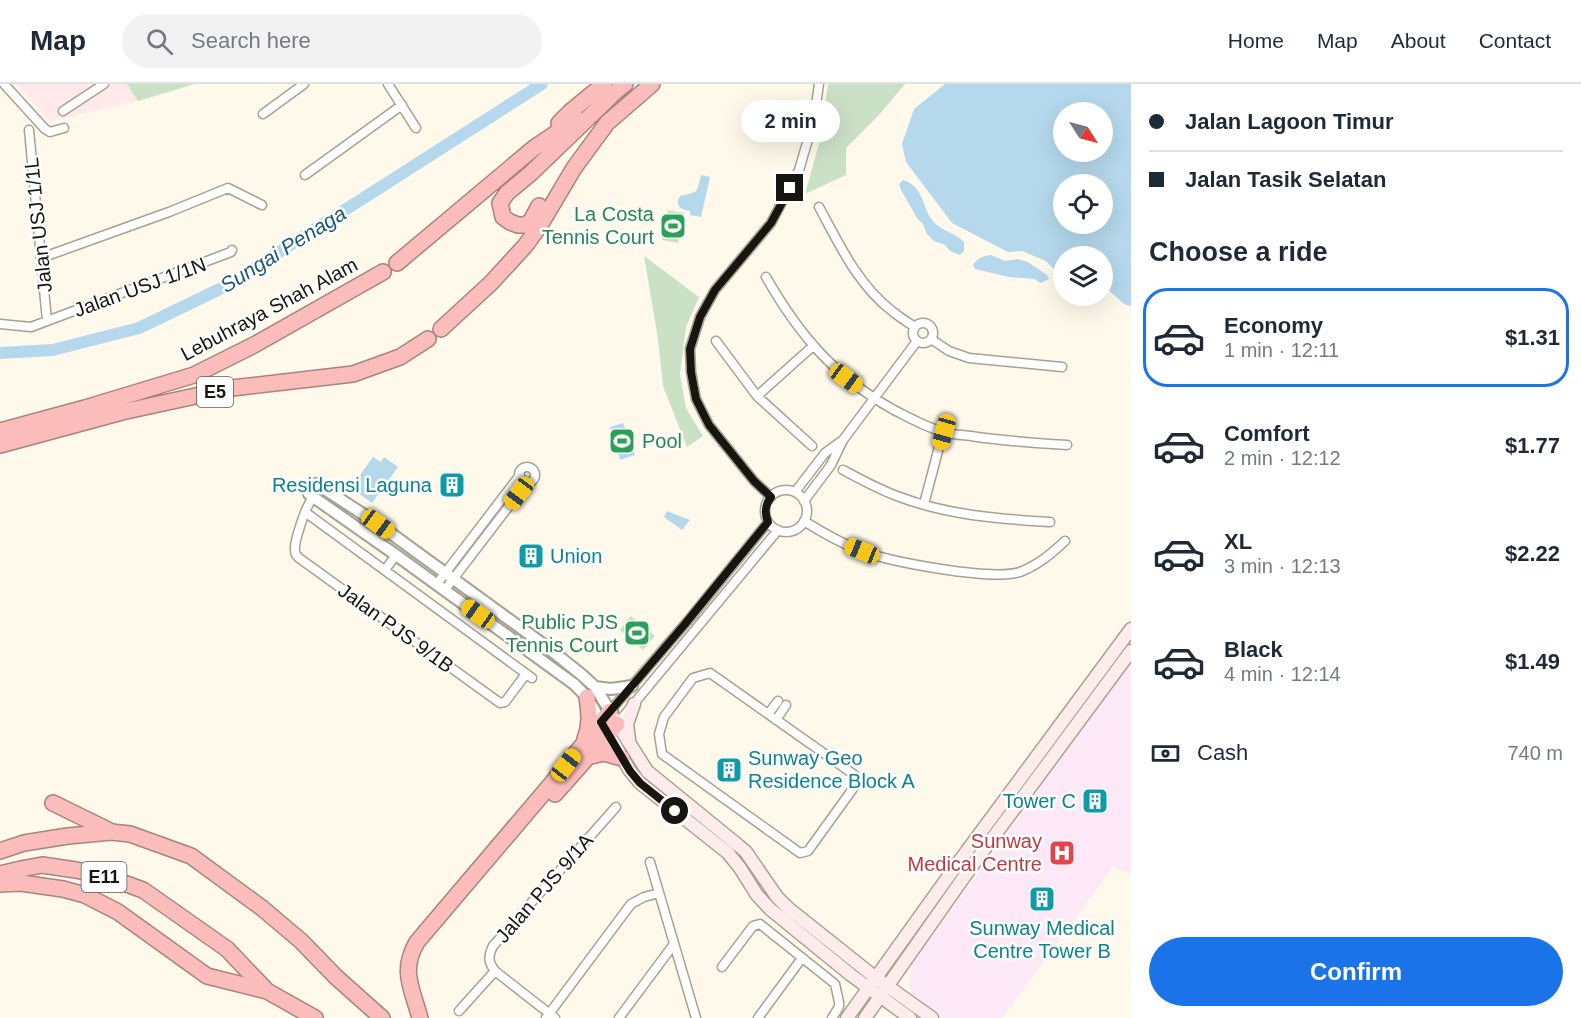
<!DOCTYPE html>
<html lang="en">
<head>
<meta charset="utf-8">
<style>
	:root { --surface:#fff; --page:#f2f2f3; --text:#1f2937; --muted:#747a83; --line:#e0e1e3; --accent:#1a73e8 }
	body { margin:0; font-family:Arial,sans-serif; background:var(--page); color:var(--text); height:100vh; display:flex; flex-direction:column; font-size:22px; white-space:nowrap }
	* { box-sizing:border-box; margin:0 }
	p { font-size:20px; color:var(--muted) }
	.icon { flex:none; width:33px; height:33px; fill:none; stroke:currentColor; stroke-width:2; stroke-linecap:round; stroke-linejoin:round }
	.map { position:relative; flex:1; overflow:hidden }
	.sheet { display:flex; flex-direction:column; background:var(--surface); width:450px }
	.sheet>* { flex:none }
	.hud { display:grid; align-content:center; height:132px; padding:0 18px; background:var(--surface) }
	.needle { width:39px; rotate:126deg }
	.fabs { position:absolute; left:1053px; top:18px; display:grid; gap:12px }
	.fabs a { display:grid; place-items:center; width:60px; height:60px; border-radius:50%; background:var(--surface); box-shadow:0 6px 24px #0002; font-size:30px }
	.end { position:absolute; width:27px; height:27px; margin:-14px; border:8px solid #16150f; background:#fff; box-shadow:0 0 0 3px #fff }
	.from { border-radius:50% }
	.bubble { position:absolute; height:42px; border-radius:21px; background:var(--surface); box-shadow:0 6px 24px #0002; font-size:20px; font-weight:800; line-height:42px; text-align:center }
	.car { position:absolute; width:18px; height:36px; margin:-18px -9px; border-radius:8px; box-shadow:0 0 4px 2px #0007; background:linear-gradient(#f5c518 24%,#345 0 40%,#f5c518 0 76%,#345 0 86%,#f5c518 0) }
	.hud b { display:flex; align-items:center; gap:21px; height:57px; font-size:22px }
	.hud b+b { border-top:2px solid var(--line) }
	.hud i { width:15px; height:15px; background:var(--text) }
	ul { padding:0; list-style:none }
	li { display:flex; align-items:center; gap:18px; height:99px; margin:0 12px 9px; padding:0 6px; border:3px solid transparent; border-radius:24px }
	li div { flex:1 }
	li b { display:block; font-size:22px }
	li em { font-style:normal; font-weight:800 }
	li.on { border-color:var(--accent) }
	li>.icon { width:54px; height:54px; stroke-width:1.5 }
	h2 { padding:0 18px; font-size:27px; line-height:72px }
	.pay { display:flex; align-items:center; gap:15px; height:66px; padding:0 18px; font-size:22px }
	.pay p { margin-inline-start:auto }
	.cta { display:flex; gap:12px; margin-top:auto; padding:12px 18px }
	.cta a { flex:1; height:69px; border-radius:36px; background:var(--accent); color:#fff; font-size:24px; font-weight:800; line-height:69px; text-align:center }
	header { display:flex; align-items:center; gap:36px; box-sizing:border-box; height:84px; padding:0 30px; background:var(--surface); border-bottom:2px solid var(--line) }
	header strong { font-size:28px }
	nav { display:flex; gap:33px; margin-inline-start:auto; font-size:21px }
	.search { width:420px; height:54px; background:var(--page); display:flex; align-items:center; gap:15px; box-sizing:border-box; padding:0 21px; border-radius:33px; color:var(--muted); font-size:22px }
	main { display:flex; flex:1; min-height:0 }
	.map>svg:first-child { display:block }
</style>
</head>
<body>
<header>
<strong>Map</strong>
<div class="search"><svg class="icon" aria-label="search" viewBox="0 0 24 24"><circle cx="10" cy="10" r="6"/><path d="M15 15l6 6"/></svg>Search here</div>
<nav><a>Home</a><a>Map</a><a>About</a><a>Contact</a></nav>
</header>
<main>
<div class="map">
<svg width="1131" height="934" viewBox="0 0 1131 934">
	<rect width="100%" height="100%" fill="#fef9ea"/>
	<!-- industrial -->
	<path fill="#ffe9ea" d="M 16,0 L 127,0 L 138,17 L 50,37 Z"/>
	<!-- medical -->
	<path fill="#fde8f7" d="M 1131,579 L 1131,790 L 1113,783 L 1002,934 L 943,934 L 916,915 L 913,911 L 909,899 L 912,880 Z"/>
	<!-- green -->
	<path fill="#cbe1c6" d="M 127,0 L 195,0 L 138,17 Z
		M 828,0 L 905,0 L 878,32 L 846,64 L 846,91 L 805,110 L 821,53 L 823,33 Z
		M 668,126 L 684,129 L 678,159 L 662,156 Z
		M 644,172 L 699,213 L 686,243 L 680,290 L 686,324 L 703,352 L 687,363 L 663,302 L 658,255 Z
		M 631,532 L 655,552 L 643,566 L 620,546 Z"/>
	<!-- water -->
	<path fill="#b5d8ec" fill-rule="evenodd" d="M 945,0 L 1131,0 L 1131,222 L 1124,220 L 1103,201 L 1102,172 L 1064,172 L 1063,190 L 1058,189 L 1046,177 L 1022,167 L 1008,168 L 952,139 L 906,78 L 902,60 L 914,25 ZM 1064,28 L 1102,28 L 1102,68 L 1064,68 ZM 1064,100 L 1102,100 L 1102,140 L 1064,140 Z
		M 701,91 L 710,93 L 701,133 L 690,131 L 690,127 C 681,126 674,121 680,112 C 698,107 696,112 701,91 Z
		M 903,96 C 924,102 922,124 933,137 C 941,147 956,149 964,158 L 964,167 L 960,171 L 950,167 L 945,161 L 934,157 L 927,150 L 923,140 L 917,134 L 901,106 L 899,100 Z
		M 991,171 L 1005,177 L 1018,175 L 1028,178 L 1047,191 L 1049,195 L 1040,199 L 1035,195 L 1009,193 L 975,185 L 973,181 C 978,174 982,172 991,171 Z
		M 623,339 L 635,371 L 620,376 L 610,343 Z
		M 373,373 L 381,378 L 384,373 L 398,383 L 372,419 L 351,404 Z
		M 667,427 L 690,436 L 682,446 L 664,433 Z"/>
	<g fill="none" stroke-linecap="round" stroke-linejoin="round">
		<!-- river -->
		<path stroke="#b5d8ec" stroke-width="12" d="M 0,269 L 53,266 L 139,244 L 226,202 L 542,0"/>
		<!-- minor casing -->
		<g stroke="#a6a293" stroke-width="11">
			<path id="minor" d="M 4,0 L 45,45 L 50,48 L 64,44
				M 388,0 L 416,44
				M 63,27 L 104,0
				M 263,30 L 304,0
				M 29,46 L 47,237
				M 305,91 L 402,21
				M 819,123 C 839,160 858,201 892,227 C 899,233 907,238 915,243
				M 41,174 L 169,128 L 228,104 L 262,121
				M 766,193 C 799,251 835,293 894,326 C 910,334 927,344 944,348 C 953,351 963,351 971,352 C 1003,357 1035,359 1067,361
				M913 249a10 10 0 1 1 20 0a10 10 0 1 1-20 0Z
				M 0,240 L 31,243 L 231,168 L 232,166
				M 931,255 L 949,267 L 969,274 L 1062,283
				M 716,257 L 757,312 L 812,362
				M 757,312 L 813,262
				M519 391a8 8 0 1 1 16 0a8 8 0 1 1-16 0Z
				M 843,386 C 860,395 878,405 897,412 C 946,431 998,435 1050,438
				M765 427a21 21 0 1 1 42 0a21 21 0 1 1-42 0Z
				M 795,408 L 825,369 L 843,356
				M 771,413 L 754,397 L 709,341 L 696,315 L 691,288 L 690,265 L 700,233 L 715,206 L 771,139 L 799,86 L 814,35 L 819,0
				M 316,415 L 312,415 C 306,422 294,457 295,466 C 295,470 296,471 299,474 L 500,619 L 505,618 L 526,590
				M 804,417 L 831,381 L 843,356 L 917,257
				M 924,420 L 943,348
				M 305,428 L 532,594
				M 804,437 C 823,449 841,459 861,467 C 892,478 990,497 1020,488 C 1038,481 1051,470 1065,457
				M 385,486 L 396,471
				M 436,501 L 520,391
				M 444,507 L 519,409 L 530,398
				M 710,589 L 856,692 L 857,699 L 808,767 L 800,769 L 662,670 L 659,650 L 664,633 L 693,594 Z
				M 610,627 L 691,533 L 768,438
				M 768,630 L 778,617
				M 776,636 L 786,621
				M 617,640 L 778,446
				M 650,778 L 696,934
				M 722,883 L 753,842 L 760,840 L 835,900 L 839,918 L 839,923 L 832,934
				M 459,927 L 495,887
				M 546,934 L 631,820 L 644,813 L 659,809
				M 555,934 L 495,887 C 488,878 488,872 493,862 L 616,723
				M 619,934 L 674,860
				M 758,934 L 802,874"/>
		</g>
		<!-- tertiary casing -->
		<g stroke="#a6a293" stroke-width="14">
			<path id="tertiary" d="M 595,603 L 611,605 L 632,602
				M 601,638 L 587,613 L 574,600 L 396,471 L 309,410 L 312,405 L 317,400 L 378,440 L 547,563 L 582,591 L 595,603 L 610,627"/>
		</g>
		<!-- secondary casing -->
		<g stroke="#a6a293" stroke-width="15">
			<path id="secondary" d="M 613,633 L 647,687 L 739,762 L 746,768 L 777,813 L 788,824 L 876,894 L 932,934
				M 605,644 L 630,687 L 640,699 L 728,769 L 740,784 L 757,811 L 770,825 L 851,891 L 910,934
				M 629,656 L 627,640 L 634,620
				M 847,934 L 958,779 L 1131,545
				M 865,934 L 969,786 L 1131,567"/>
		</g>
		<!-- motorway casing -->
		<g stroke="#aa827f" stroke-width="18">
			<path id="motorway" d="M 604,17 L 625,0
				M 559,39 L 570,28 L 604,0
				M 539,122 L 531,137 L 525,141 L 518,141 L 510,138 L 503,133 L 500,119 L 507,109 L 531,89 L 611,12
				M 397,179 L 534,64 L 577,35
				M 441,245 L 491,199 L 525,162 L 539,143 L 574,84 L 607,39 L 652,0
				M 0,347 L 85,324 L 194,291 L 254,261 L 383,188
				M 0,361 L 122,328 L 232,304 L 353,290 L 400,273 L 428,255
				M 585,655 C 591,640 589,628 587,613
				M 587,673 L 604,669 L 622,674
				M 555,710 L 617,640
				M 53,719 L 110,747
				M 0,767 L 24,759 L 68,752 L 111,748 L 130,750 L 191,772 L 262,824 L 301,857 L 336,893 L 382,934
				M 0,790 L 21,785 L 42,781 L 76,786 L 107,793 L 143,806 L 227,865 L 267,907
				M 0,800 L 21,799 L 63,805 L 85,811 L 118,828 L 207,892 L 267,907 L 315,934
				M 420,934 C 412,904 400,887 417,858 L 552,699 L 610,627"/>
		</g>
		<!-- minor -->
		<use href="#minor" stroke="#fff" stroke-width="8"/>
		<!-- tertiary -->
		<use href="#tertiary" stroke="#fff" stroke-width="10"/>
		<!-- secondary -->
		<use href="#secondary" stroke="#feebeb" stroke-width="12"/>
		<!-- motorway -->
		<use href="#motorway" stroke="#fabdbc" stroke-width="15"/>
	</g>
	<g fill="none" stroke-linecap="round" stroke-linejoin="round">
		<!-- route -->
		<path stroke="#16150f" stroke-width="8" d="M 675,727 L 640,699 L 630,687 L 601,638 L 685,540 L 768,438 C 764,428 765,421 771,413 L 754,397 L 709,341 L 696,315 L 691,288 L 690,265 L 700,233 L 715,206 L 771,139 L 790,104"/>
	</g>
	<!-- icons -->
	<defs>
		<g id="stadium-square" transform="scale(1.35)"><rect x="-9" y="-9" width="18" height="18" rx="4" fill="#2e9e5b" stroke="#fff"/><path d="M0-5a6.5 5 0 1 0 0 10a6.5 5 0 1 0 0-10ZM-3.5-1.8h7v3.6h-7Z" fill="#fff"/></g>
		<g id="building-square" transform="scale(1.35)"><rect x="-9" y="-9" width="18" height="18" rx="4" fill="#0f9aa8" stroke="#fff"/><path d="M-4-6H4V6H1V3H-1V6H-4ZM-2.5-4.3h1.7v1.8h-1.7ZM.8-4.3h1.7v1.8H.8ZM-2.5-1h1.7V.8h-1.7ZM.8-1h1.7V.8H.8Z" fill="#fff"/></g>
		<g id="hospital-square" transform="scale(1.35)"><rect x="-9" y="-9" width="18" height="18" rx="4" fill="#e0444e" stroke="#fff"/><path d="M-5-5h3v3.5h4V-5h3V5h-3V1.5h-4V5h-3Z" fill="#fff"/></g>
	</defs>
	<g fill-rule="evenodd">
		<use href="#stadium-square" x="673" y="142"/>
		<use href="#stadium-square" x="622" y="357"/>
		<use href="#building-square" x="452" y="401"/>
		<use href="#building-square" x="531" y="472"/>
		<use href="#stadium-square" x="637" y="549"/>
		<use href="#building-square" x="729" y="686"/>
		<use href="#building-square" x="1095" y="717"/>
		<use href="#hospital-square" x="1062" y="769"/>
		<use href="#building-square" x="1042" y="815"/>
	</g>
	<g text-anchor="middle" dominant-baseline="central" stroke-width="5" stroke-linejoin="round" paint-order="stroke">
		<!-- shield labels -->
		<g fill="#fff" stroke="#5c5b57" stroke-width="1.5">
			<rect x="197" y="293" width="36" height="30" rx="4.5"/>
			<rect x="81.5" y="778" width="45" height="30" rx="4.5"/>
		</g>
		<g font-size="18" font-weight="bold" fill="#16150f">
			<text x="215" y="308">E5</text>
			<text x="104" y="793">E11</text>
		</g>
		<!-- leisure labels -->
		<g font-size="20" fill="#27864d" stroke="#fff" text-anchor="end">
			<text x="654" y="130">La Costa<tspan x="654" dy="23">Tennis Court</tspan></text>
			<text x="642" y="357" text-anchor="start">Pool</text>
			<text x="618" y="538">Public PJS<tspan x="618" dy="23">Tennis Court</tspan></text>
		</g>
		<!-- street labels -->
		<g font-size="20" fill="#16150f" stroke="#fff">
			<text transform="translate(38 141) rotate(-96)">Jalan USJ 1/1L</text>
			<text transform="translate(140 203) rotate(-20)">Jalan USJ 1/1N</text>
			<text transform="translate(269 225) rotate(-28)">Lebuhraya Shah Alam</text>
			<text transform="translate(396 544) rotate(36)">Jalan PJS 9/1B</text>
			<text transform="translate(544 804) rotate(-49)">Jalan PJS 9/1A</text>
		</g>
		<!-- culture labels -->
		<g font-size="20" fill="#0d838f" stroke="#fff" text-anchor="end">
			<text x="432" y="401">Residensi Laguna</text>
			<text x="550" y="472" text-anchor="start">Union</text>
			<text x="748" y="674" text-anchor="start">Sunway Geo<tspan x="748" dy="23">Residence Block A</tspan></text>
			<text x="1076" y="717">Tower C</text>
			<text x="1042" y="844" text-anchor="middle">Sunway Medical<tspan x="1042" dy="23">Centre Tower B</tspan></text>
		</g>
		<!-- health labels -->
		<g font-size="20" fill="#be3a42" stroke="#fff" text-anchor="end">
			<text x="1042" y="757">Sunway<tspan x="1042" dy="23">Medical Centre</tspan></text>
		</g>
		<!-- water labels -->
		<g font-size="21" font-style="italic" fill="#1b5874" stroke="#fff">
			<text transform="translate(283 165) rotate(-32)">Sungai Penaga</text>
		</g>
	</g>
</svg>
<div class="fabs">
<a><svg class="needle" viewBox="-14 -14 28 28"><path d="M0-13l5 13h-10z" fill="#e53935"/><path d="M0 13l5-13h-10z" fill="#747a83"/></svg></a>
<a><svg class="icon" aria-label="locate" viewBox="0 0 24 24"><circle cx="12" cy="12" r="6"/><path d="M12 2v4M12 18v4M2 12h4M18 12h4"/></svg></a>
<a><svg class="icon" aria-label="layers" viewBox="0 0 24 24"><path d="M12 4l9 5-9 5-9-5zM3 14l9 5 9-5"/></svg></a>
</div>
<i class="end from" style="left:675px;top:727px"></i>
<i class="end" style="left:790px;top:104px"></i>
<div class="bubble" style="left:741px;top:16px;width:99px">2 min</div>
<i class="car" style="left:846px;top:294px;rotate:126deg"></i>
<i class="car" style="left:944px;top:348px;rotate:196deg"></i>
<i class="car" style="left:519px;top:409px;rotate:217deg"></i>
<i class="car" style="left:378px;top:440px;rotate:126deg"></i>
<i class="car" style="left:862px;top:467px;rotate:292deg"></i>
<i class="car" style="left:478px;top:530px;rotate:305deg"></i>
<i class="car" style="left:566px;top:681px;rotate:38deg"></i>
</div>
<section class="sheet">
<div class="hud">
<b><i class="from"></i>Jalan Lagoon Timur</b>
<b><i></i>Jalan Tasik Selatan</b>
</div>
<h2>Choose a ride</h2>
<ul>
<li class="on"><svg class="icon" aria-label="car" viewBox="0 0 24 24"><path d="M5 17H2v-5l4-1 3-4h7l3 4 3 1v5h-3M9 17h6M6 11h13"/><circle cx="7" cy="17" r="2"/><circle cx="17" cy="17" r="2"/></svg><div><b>Economy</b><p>1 min · 12:11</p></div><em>$1.31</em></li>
<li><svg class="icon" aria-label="car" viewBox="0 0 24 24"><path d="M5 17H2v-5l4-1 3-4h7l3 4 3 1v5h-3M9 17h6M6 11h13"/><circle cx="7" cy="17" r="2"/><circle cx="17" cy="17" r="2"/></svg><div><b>Comfort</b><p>2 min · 12:12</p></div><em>$1.77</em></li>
<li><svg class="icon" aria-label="car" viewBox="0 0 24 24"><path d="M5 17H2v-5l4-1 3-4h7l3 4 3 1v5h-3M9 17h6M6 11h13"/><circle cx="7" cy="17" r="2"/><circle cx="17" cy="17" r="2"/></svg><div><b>XL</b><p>3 min · 12:13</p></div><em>$2.22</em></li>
<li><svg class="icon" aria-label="car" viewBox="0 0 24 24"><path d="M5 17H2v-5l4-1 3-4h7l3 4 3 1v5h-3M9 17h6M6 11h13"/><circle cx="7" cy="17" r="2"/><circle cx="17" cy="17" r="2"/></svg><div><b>Black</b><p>4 min · 12:14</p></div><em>$1.49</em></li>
</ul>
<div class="pay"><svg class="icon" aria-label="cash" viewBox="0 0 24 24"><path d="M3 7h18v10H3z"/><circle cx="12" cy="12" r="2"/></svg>Cash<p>740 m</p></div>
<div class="cta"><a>Confirm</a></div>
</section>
</main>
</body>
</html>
